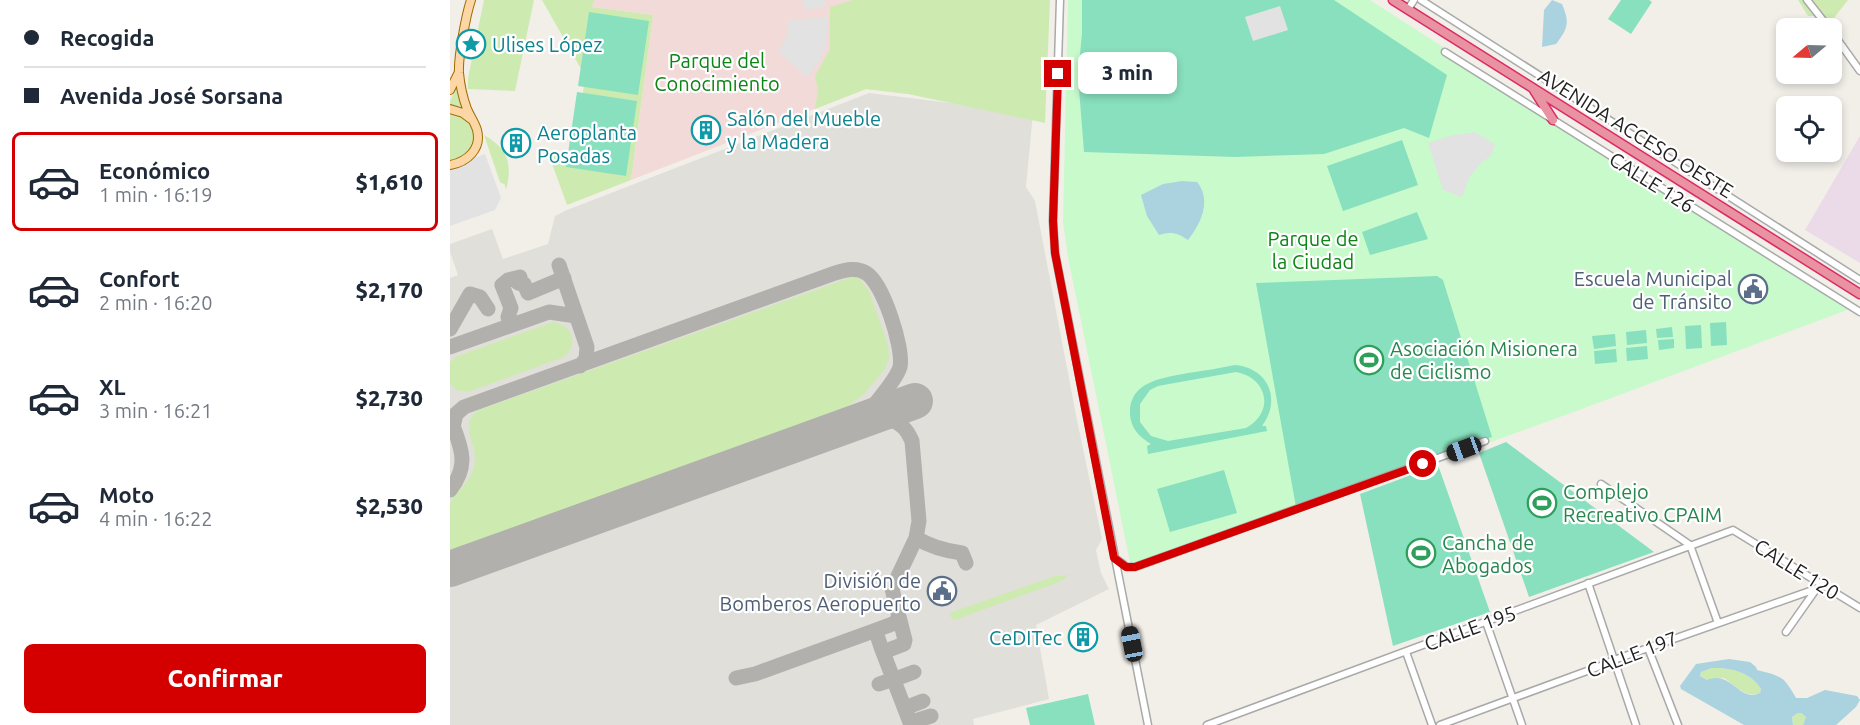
<!DOCTYPE html>
<html lang="es">
<head>
<meta charset="utf-8">
<style>
	:root { --surface:#fff; --page:#f2f2f3; --text:#1f2937; --muted:#747a83; --line:#e0e1e3; --accent:#d40000 }
	body { margin:0; font-family:Ubuntu,sans-serif; background:var(--page); color:var(--text); height:100vh; display:flex; flex-direction:column; font-size:22px; white-space:nowrap }
	* { box-sizing:border-box; margin:0 }
	p { font-size:20px; color:var(--muted) }
	.icon { flex:none; width:33px; height:33px; fill:none; stroke:currentColor; stroke-width:2; stroke-linecap:round; stroke-linejoin:round }
	.map { position:relative; flex:1; overflow:hidden }
	.side { display:flex; flex-direction:column; background:var(--surface); width:450px }
	.side>* { flex:none }
	.top-card { display:grid; align-content:center; height:132px; padding:0 24px; background:var(--surface) }
	.needle { width:39px; rotate:251deg }
	.buttons { position:absolute; left:1326px; top:18px; display:grid; gap:12px }
	.buttons a { display:grid; place-items:center; width:66px; height:66px; border-radius:9px; background:var(--surface); box-shadow:0 3px 9px #0003; font-size:30px }
	.end { position:absolute; width:27px; height:27px; margin:-14px; border:8px solid #d40000; background:#fff; box-shadow:0 0 0 3px #fff }
	.from { border-radius:50% }
	.bubble { position:absolute; height:42px; border-radius:9px; background:var(--surface); box-shadow:0 3px 9px #0003; font-size:20px; font-weight:800; line-height:42px; text-align:center }
	.car { position:absolute; width:18px; height:36px; margin:-18px -9px; border-radius:8px; box-shadow:0 0 4px 2px #0007; background:linear-gradient(#222 24%,#8ab4d8 0 40%,#222 0 76%,#8ab4d8 0 86%,#222 0) }
	.top-card b { display:flex; align-items:center; gap:21px; height:57px; font-size:22px }
	.top-card b+b { border-top:2px solid var(--line) }
	.top-card i { width:15px; height:15px; background:var(--text) }
	ul { padding:0; list-style:none }
	li { display:flex; align-items:center; gap:18px; height:99px; margin:0 12px 9px; padding:0 12px; border:3px solid transparent; border-radius:9px }
	li div { flex:1 }
	li b { display:block; font-size:22px }
	li em { font-style:normal; font-weight:800 }
	li.current { border-color:var(--accent) }
	li>.icon { width:54px; height:54px; stroke-width:1.5 }
	.button { display:flex; gap:12px; margin-top:auto; padding:12px 24px }
	.button a { flex:1; height:69px; border-radius:9px; background:var(--accent); color:#fff; font-size:24px; font-weight:800; line-height:69px; text-align:center }
	main { display:flex; flex:1; min-height:0 }
	.map>svg:first-child { display:block }
</style>
</head>
<body>
<main>
<section class="side">
<div class="top-card">
<b><i class="from"></i>Recogida</b>
<b><i></i>Avenida José Sorsana</b>
</div>
<ul>
<li class="current"><svg class="icon" aria-label="car" viewBox="0 0 24 24"><path d="M5 17H2v-5l4-1 3-4h7l3 4 3 1v5h-3M9 17h6M6 11h13"/><circle cx="7" cy="17" r="2"/><circle cx="17" cy="17" r="2"/></svg><div><b>Económico</b><p>1 min · 16:19</p></div><em>$1,610</em></li>
<li><svg class="icon" aria-label="car" viewBox="0 0 24 24"><path d="M5 17H2v-5l4-1 3-4h7l3 4 3 1v5h-3M9 17h6M6 11h13"/><circle cx="7" cy="17" r="2"/><circle cx="17" cy="17" r="2"/></svg><div><b>Confort</b><p>2 min · 16:20</p></div><em>$2,170</em></li>
<li><svg class="icon" aria-label="car" viewBox="0 0 24 24"><path d="M5 17H2v-5l4-1 3-4h7l3 4 3 1v5h-3M9 17h6M6 11h13"/><circle cx="7" cy="17" r="2"/><circle cx="17" cy="17" r="2"/></svg><div><b>XL</b><p>3 min · 16:21</p></div><em>$2,730</em></li>
<li><svg class="icon" aria-label="car" viewBox="0 0 24 24"><path d="M5 17H2v-5l4-1 3-4h7l3 4 3 1v5h-3M9 17h6M6 11h13"/><circle cx="7" cy="17" r="2"/><circle cx="17" cy="17" r="2"/></svg><div><b>Moto</b><p>4 min · 16:22</p></div><em>$2,530</em></li>
</ul>
<div class="button"><a>Confirmar</a></div>
</section>
<div class="map">
<svg width="1410" height="725" viewBox="0 0 1410 725">
	<rect width="100%" height="100%" fill="#f2efe9"/>
	<!-- commercial -->
	<path fill="#f2dad9" d="M 143,0 L 427,0 L 458,94 L 416,89 L 181,180 L 203,15 L 142,7 Z"/>
	<!-- industrial -->
	<path fill="#ebdbe8" d="M 1410,136 L 1410,263 L 1355,230 Z"/>
	<!-- airport -->
	<path fill="#e1dfda" d="M 419,93 L 583,113 L 576,187 L 585,201 L 627,420 L 652,539 L 646,550 L 647,555 L 651,573 L 659,589 L 586,625 L 599,699 L 523,719 L 524,725 L 0,725 L 0,278 L 8,275 L 0,252 L 0,244 L 42,229 L 53,259 L 98,244 L 105,216 L 117,210 Z"/>
	<!-- grass -->
	<path fill="#cdebb0" d="M 34,0 L 84,0 L 65,91 L 18,89 L 18,78 Z
		M 92,0 L 144,0 L 142,7 L 203,15 L 181,180 L 117,205 L 97,150 L 124,167 L 135,76 Z
		M 403,0 L 600,0 L 595,123 L 458,94 L 416,89 L 365,109 L 368,90 L 365,76 L 380,49 L 380,7 Z
		M 1348,0 L 1398,0 L 1376,28 L 1371,16 L 1358,16 Z
		M 7,86 L 12,107 L 0,105 L 0,101 Z
		M 0,114 C 31,117 33,154 0,161 Z
		M 34,135 C 58,149 63,163 56,190 L 55,185 L 50,182 Z
		M 402,277 L 410,279 L 419,291 L 438,345 L 439,358 L 435,369 L 414,394 L 397,407 L 0,551 C 0,540 0,513 0,504 C 5,489 23,484 25,460 C 26,441 8,423 29,410 Z
		M 103,322 C 123,325 129,344 114,357 L 18,392 L 6,390 L 0,384 L 0,363 L 5,357 Z
		M 619,575 L 609,582 L 505,620 L 502,619 L 500,615 L 502,612 L 605,576 Z
		M 1262,668 C 1280,667 1302,673 1311,689 L 1310,693 C 1296,699 1285,685 1274,678 L 1257,680 L 1250,676 L 1251,672 Z
		M 1348,713 L 1351,713 L 1356,717 L 1353,725 L 1343,725 L 1342,717 Z"/>
	<!-- park -->
	<path fill="#c8facc" d="M 618,0 L 920,0 L 1400,309 L 1121,413 L 682,572 L 618,257 L 613,222 Z"/>
	<!-- pitch -->
	<path fill="#88e0be" fill-rule="evenodd" d="M 632,0 L 884,0 L 997,75 L 979,138 L 954,128 L 874,154 L 785,157 L 634,152 L 628,76 L 632,33 Z
		M 1171,0 L 1199,0 L 1202,2 L 1181,34 L 1158,19 Z
		M 139,12 L 199,21 L 188,95 L 128,86 Z
		M 127,92 L 187,101 L 176,176 L 116,167 Z
		M 952,140 L 968,185 L 893,211 L 877,166 Z
		M 967,212 L 978,239 L 920,255 L 912,232 Z
		M 987,276 L 993,280 L 1042,437 L 846,507 L 806,283 Z
		M 1276,322 L 1277,345 L 1261,346 L 1260,323 Z
		M 1251,325 L 1252,348 L 1236,349 L 1235,326 Z
		M 1222,327 L 1223,337 L 1207,338 L 1206,329 Z
		M 1196,330 L 1197,343 L 1177,345 L 1176,332 Z
		M 1165,334 L 1166,346 L 1144,349 L 1142,336 Z
		M 1224,339 L 1224,348 L 1209,350 L 1208,340 Z
		M 1197,346 L 1198,359 L 1177,361 L 1176,348 Z
		M 1166,349 L 1167,362 L 1145,364 L 1144,351 Z
		M 785,365 C 818,368 832,399 812,426 L 816,426 L 817,431 L 698,454 L 697,446 L 701,444 C 689,437 681,428 680,415 C 678,381 713,378 738,373 C 754,371 769,368 785,365 ZM 786,372 C 818,378 825,412 796,428 L 718,441 L 701,436 L 690,422 L 690,404 L 700,390 L 708,386 Z
		M 1056,442 L 1204,552 L 1079,597 L 1029,453 Z
		M 988,465 L 1040,612 L 943,646 L 910,494 Z
		M 774,470 L 787,513 L 720,532 L 707,489 Z
		M 638,694 L 645,725 L 580,725 L 576,708 Z"/>
	<!-- parking -->
	<path fill="#e2e2e2" d="M 352,0 L 374,0 L 377,6 L 355,10 Z
		M 830,6 L 838,30 L 803,41 L 795,17 Z
		M 378,17 L 376,45 L 369,62 L 357,77 L 329,52 L 337,33 L 339,20 Z
		M 1025,132 L 1045,144 L 1041,156 L 1031,163 L 1019,178 L 1012,197 L 993,190 L 978,143 L 1004,135 Z
		M 35,154 L 51,198 L 45,210 L 0,226 L 0,167 Z"/>
	<!-- water -->
	<path fill="#aad3df" fill-rule="evenodd" d="M 1102,0 L 1112,4 C 1120,23 1118,28 1106,44 L 1092,47 L 1094,10 Z
		M 732,181 L 747,182 C 762,200 751,224 738,240 C 728,233 721,231 709,235 L 697,216 L 691,195 L 713,184 Z
		M 1279,659 L 1300,662 L 1306,667 L 1307,670 C 1332,676 1334,677 1346,698 L 1357,698 L 1375,690 L 1407,696 L 1410,700 L 1406,707 L 1386,725 L 1353,725 L 1356,717 L 1351,713 L 1348,713 L 1342,717 L 1343,725 L 1294,725 L 1231,689 L 1230,686 L 1246,664 ZM 1262,668 C 1280,667 1302,673 1311,689 L 1310,693 C 1289,703 1282,670 1257,680 L 1250,676 L 1251,672 Z"/>
	<g fill="none" stroke-linecap="round" stroke-linejoin="round">
		<!-- taxiway -->
		<path stroke="#b1b0ac" stroke-width="15" d="M 109,265 L 137,347 L 136,359 L 130,366
			M 68,283 L 74,284 L 78,293 L 114,278
			M 61,325 L 58,317 L 61,308 L 52,285 L 58,280 L 70,277
			M 0,329 L 20,294 L 30,297 L 38,309
			M 0,347 L 99,312 L 126,316
			M 0,418 C 10,445 21,464 0,490
			M 409,423 C 433,417 451,415 462,441 L 469,521 L 466,538 L 442,589 L 455,640 L 454,644 L 441,649
			M 3,427 L 6,414 L 14,407 L 385,273 C 396,270 406,267 416,273 C 433,283 454,348 450,367 C 446,381 419,411 409,423
			M 466,538 C 481,547 496,551 512,553 L 516,563
			M 429,629 L 427,635 L 431,647 L 461,725
			M 286,678 L 305,674 L 429,629 L 445,623 L 448,618
			M 429,684 L 441,680 L 443,677 L 448,678 L 464,672
			M 455,706 L 460,706 L 473,701
			M 460,719 L 465,721 L 481,716"/>
		<!-- runway -->
		<path stroke="#b1b0ac" stroke-width="36" d="M 0,569 L 465,401"/>
		<!-- minor casing -->
		<g stroke="#a9a9a9" stroke-width="9">
			<path id="minor" d="M 610,0 L 603,221 L 605,253 L 698,725
				M 971,0 L 1410,280
				M 1357,0 L 1379,28
				M 958,9 L 964,0
				M 1382,32 L 1410,71
				M 995,52 L 1410,312
				M 1151,484 L 1240,545 L 1268,623
				M 665,558 L 677,567 L 685,567 L 1035,441
				M 1138,583 L 1186,725
				M 1036,622 L 1072,725
				M 1336,632 L 1367,588
				M 1198,648 L 1228,725
				M 956,652 L 982,725
				M 757,725 L 1283,530 L 1410,608
				M 990,725 L 1156,664 L 1164,660 L 1374,586"/>
		</g>
		<!-- major casing -->
		<g stroke="#a06b00" stroke-width="10">
			<path id="major" d="M 0,90 L 9,72
				M 0,109 L 13,113 L 21,119
				M 0,165 C 17,162 32,149 27,130 C 25,123 20,116 17,109 C 13,98 10,84 9,73 C 8,57 16,15 21,0"/>
		</g>
		<!-- highway casing -->
		<g stroke="#dc2a67" stroke-width="11">
			<path id="highway" d="M 943,0 L 1410,294
				M 1084,90 L 1103,120"/>
		</g>
		<!-- minor -->
		<use href="#minor" stroke="#fff" stroke-width="6"/>
		<!-- major -->
		<use href="#major" stroke="#fcd6a4" stroke-width="8"/>
		<!-- highway -->
		<use href="#highway" stroke="#e892a2" stroke-width="8"/>
	</g>
	<g fill="none" stroke-linecap="round" stroke-linejoin="round">
		<!-- route -->
		<path stroke="#d40000" stroke-width="8" d="M 608,74 L 603,221 L 605,253 L 664,558 L 676,567 L 685,567 L 973,464"/>
	</g>
	<!-- icons -->
	<defs>
		<g id="sight-ring" transform="scale(1.5)"><circle r="9.5" fill="#fff" stroke="#0f9aa8" stroke-width="1.5"/><path d="M0-6L1.8-2.2L6-1.7L2.9 1.2L3.7 5.4L0 3.3L-3.7 5.4L-2.9 1.2L-6-1.7L-1.8-2.2Z" fill="#0f9aa8"/></g>
		<g id="building-ring" transform="scale(1.5)"><circle r="9.5" fill="#fff" stroke="#0f9aa8" stroke-width="1.5"/><path d="M-4-6H4V6H1V3H-1V6H-4ZM-2.5-4.3h1.7v1.8h-1.7ZM.8-4.3h1.7v1.8H.8ZM-2.5-1h1.7V.8h-1.7ZM.8-1h1.7V.8H.8Z" fill="#0f9aa8"/></g>
		<g id="civic-ring" transform="scale(1.5)"><circle r="9.5" fill="#fff" stroke="#5c6f8a" stroke-width="1.5"/><path d="M-.6-6.5H3V-4.5H.6V-3L4-1V1h2V6H-6V1h2V-1L-.6-3ZM-1.2 2.5V6h2.4V2.5Z" fill="#5c6f8a"/></g>
		<g id="stadium-ring" transform="scale(1.5)"><circle r="9.5" fill="#fff" stroke="#2e9e5b" stroke-width="1.5"/><path d="M0-5a6.5 5 0 1 0 0 10a6.5 5 0 1 0 0-10ZM-3.5-1.8h7v3.6h-7Z" fill="#2e9e5b"/></g>
	</defs>
	<g fill-rule="evenodd">
		<use href="#sight-ring" x="21" y="44"/>
		<use href="#building-ring" x="256" y="130"/>
		<use href="#building-ring" x="66" y="143"/>
		<use href="#civic-ring" x="1303" y="289"/>
		<use href="#stadium-ring" x="919" y="360"/>
		<use href="#stadium-ring" x="1092" y="503"/>
		<use href="#stadium-ring" x="971" y="553"/>
		<use href="#civic-ring" x="492" y="591"/>
		<use href="#building-ring" x="633" y="637"/>
	</g>
	<g text-anchor="middle" dominant-baseline="central" stroke-width="4.5" stroke-linejoin="round" paint-order="stroke">
		<!-- culture labels -->
		<g font-size="20" fill="#0d838f" stroke="#fff" text-anchor="start">
			<text x="42" y="44">Ulises López</text>
			<text x="277" y="118">Salón del Mueble<tspan x="277" dy="23">y la Madera</tspan></text>
			<text x="87" y="132">Aeroplanta<tspan x="87" dy="23">Posadas</tspan></text>
			<text x="612" y="637" text-anchor="end">CeDITec</text>
		</g>
		<!-- park labels -->
		<g font-size="20" fill="#0c8416" stroke="#fff">
			<text x="267" y="60">Parque del<tspan x="267" dy="23">Conocimiento</tspan></text>
			<text x="863" y="238">Parque de<tspan x="863" dy="23">la Ciudad</tspan></text>
		</g>
		<!-- street labels -->
		<g font-size="20" fill="#222" stroke="#fff">
			<text transform="translate(1186 133) rotate(32)">AVENIDA ACCESO OESTE</text>
			<text transform="translate(1202 182) rotate(32)">CALLE 126</text>
			<text transform="translate(1347 569) rotate(32)">CALLE 120</text>
			<text transform="translate(1020 628) rotate(-20)">CALLE 195</text>
			<text transform="translate(1182 654) rotate(-21)">CALLE 197</text>
		</g>
		<!-- service labels -->
		<g font-size="20" fill="#4e5e75" stroke="#fff" text-anchor="end">
			<text x="1282" y="278">Escuela Municipal<tspan x="1282" dy="23">de Tránsito</tspan></text>
			<text x="471" y="580">División de<tspan x="471" dy="23">Bomberos Aeropuerto</tspan></text>
		</g>
		<!-- leisure labels -->
		<g font-size="20" fill="#27864d" stroke="#fff" text-anchor="start">
			<text x="940" y="348">Asociación Misionera<tspan x="940" dy="23">de Ciclismo</tspan></text>
			<text x="1113" y="491">Complejo<tspan x="1113" dy="23">Recreativo CPAIM</tspan></text>
			<text x="992" y="542">Cancha de<tspan x="992" dy="23">Abogados</tspan></text>
		</g>
	</g>
</svg>
<div class="buttons">
<a><svg class="needle" viewBox="-14 -14 28 28"><path d="M0-13l5 13h-10z" fill="#e53935"/><path d="M0 13l5-13h-10z" fill="#747a83"/></svg></a>
<a><svg class="icon" aria-label="locate" viewBox="0 0 24 24"><circle cx="12" cy="12" r="6"/><path d="M12 2v4M12 18v4M2 12h4M18 12h4"/></svg></a>
</div>
<i class="end from" style="left:973px;top:464px"></i>
<i class="end" style="left:608px;top:74px"></i>
<div class="bubble" style="left:628px;top:52px;width:99px">3 min</div>
<i class="car" style="left:1014px;top:449px;rotate:250deg"></i>
<i class="car" style="left:682px;top:644px;rotate:349deg"></i>
</div>
</main>
</body>
</html>
